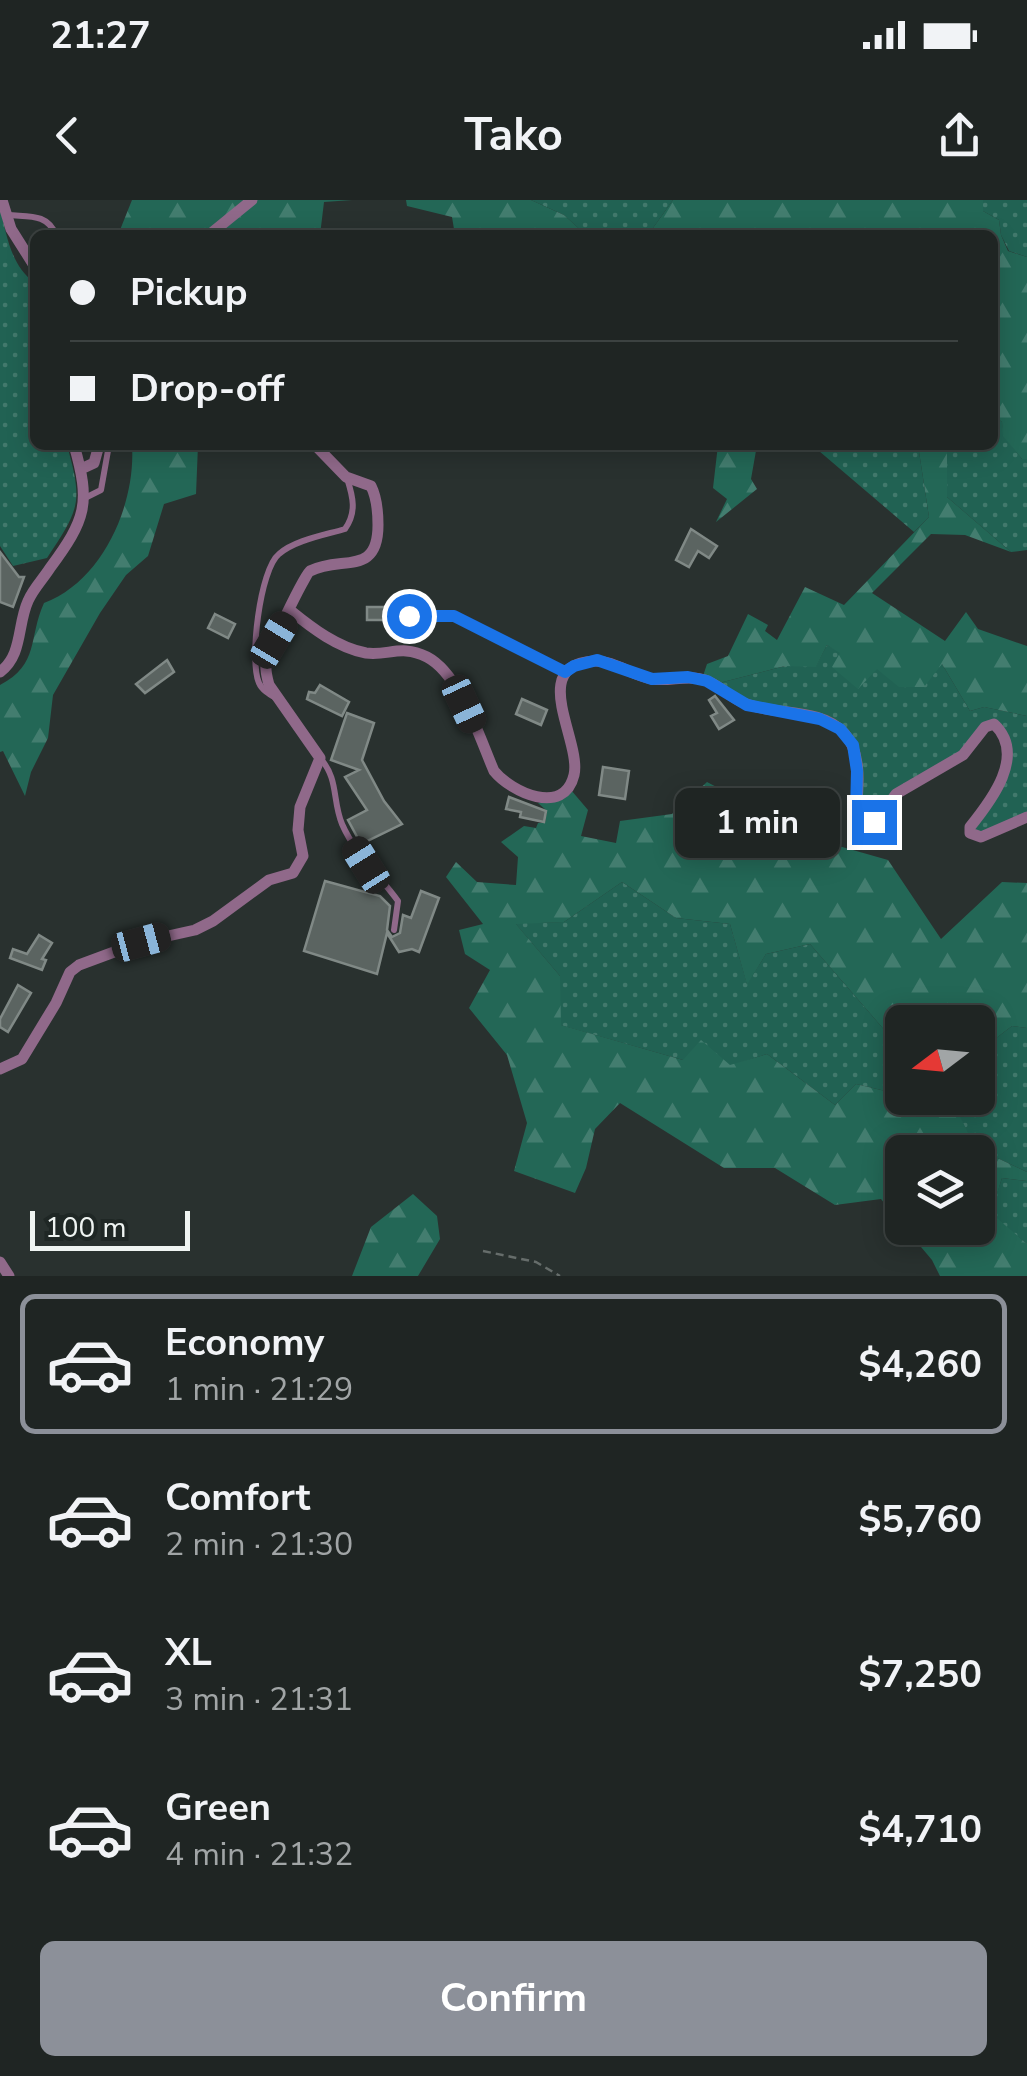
<!DOCTYPE html>
<html lang="en">
<head>
<meta charset="utf-8">
<style>
	:root { --surface:#1f2523; --page:#272d2b; --text:#f1f3f6; --muted:#a1a5a6; --line:#3c4241; --accent:#8c9099 }
	body { margin:0; font-family:"Nunito Sans",sans-serif; background:var(--page); color:var(--text); height:100vh; display:flex; flex-direction:column; font-size:38px; white-space:nowrap }
	* { box-sizing:border-box; margin:0 }
	p { font-size:32px; color:var(--muted) }
	.icon { flex:none; width:55px; height:55px; fill:none; stroke:currentColor; stroke-width:2; stroke-linecap:round; stroke-linejoin:round }
	.map { position:relative; height:1076px; overflow:hidden }
	.drawer { display:flex; flex-direction:column; background:var(--surface); flex:1 }
	.drawer>* { flex:none }
	.hud { position:absolute; left:30px; top:30px; width:968px; height:220px; border-radius:15px; box-shadow:0 5px 25px #0003,0 0 0 2px var(--line); display:grid; align-content:center; height:220px; padding:0 40px; background:var(--surface) }
	.needle { width:65px; rotate:254deg }
	.fabs { position:absolute; left:885px; top:805px; display:grid; gap:20px }
	.fabs a { display:grid; place-items:center; width:110px; height:110px; border-radius:15px; background:var(--surface); box-shadow:0 5px 25px #0003,0 0 0 2px var(--line); font-size:50px }
	.scale { position:absolute; left:30px; bottom:25px; width:160px; box-sizing:border-box; padding-left:10px; border:5px solid #eff4f2; border-top:0; font-size:28px; line-height:35px; white-space:nowrap; color:#eff4f2; -webkit-text-stroke:8px #1f2725; paint-order:stroke }
	.end { position:absolute; width:45px; height:45px; margin:-22px; border:12px solid #1a73e8; background:#fff; box-shadow:0 0 0 5px #fff }
	.from { border-radius:50% }
	.bubble { position:absolute; height:70px; border-radius:15px; background:var(--surface); box-shadow:0 5px 25px #0003,0 0 0 2px var(--line); font-size:32px; font-weight:700; line-height:70px; text-align:center }
	.car { position:absolute; width:30px; height:60px; margin:-30px -15px; border-radius:12px; box-shadow:0 0 8px 2px #0007; background:linear-gradient(#222 24%,#8ab4d8 0 40%,#222 0 76%,#8ab4d8 0 86%,#222 0) }
	.hud b { display:flex; align-items:center; gap:35px; height:95px; font-size:38px }
	.hud b+b { border-top:2px solid var(--line) }
	.hud i { width:25px; height:25px; background:var(--text) }
	ul { padding:18px 0 0; list-style:none }
	li { display:flex; align-items:center; gap:30px; height:140px; margin:0 20px 15px; padding:0 20px; border:5px solid transparent; border-radius:15px }
	li div { flex:1 }
	li b { display:block; font-size:38px }
	li em { font-style:normal; font-weight:700 }
	li.active { border-color:var(--accent) }
	li>.icon { width:90px; height:90px; stroke-width:1.5 }
	.primary-button { display:flex; gap:20px; margin-top:auto; padding:20px 40px }
	.primary-button a { flex:1; height:115px; border-radius:15px; background:var(--accent); color:#fff; font-size:40px; font-weight:700; line-height:115px; text-align:center }
	.status { display:flex; justify-content:space-between; align-items:center; height:70px; padding:0 50px; background:var(--surface); direction:ltr }
	.status svg { height:28px; fill:currentColor }
	header { display:flex; justify-content:space-between; align-items:center; height:130px; padding:0 40px; background:var(--surface); font-size:45px; font-weight:700 }
	.map>svg:first-child { display:block }
</style>
</head>
<body>
<div class="status"><b>21:27</b><svg viewBox="0 0 49 12"><path d="M0 12V9h3v3zM5 12V6h3v6zM10 12V3h3v9zM15 12V0h3v12zM26 1h20v11H26zM47 4h2v5h-2z"/></svg></div>
<header><svg class="icon" aria-label="back" viewBox="0 0 24 24"><path d="M15 5l-7 7 7 7"/></svg>Tako<svg class="icon" aria-label="share" viewBox="0 0 24 24"><path d="M12 15V3M7 8l5-5 5 5M5 13v7h14v-7"/></svg></header>
<div class="map">
<svg width="1027" height="1076" viewBox="0 0 1027 1076">
	<defs>
		<pattern id="grass-dots" width="8" height="8" patternUnits="userSpaceOnUse" patternTransform="scale(2.5)"><rect width="8" height="8" fill="#216253"/><path d="M2 2h.1M6 6h.1" fill="none" stroke="#42796c" stroke-width="1.8" stroke-linecap="round"/></pattern>
		<pattern id="forest-firs" width="22" height="20" patternUnits="userSpaceOnUse" patternTransform="scale(2.5)"><rect width="22" height="20" fill="#236756"/><path d="M5 1l3.5 6h-7zM16 11l3.5 6h-7z" fill="#437d6f"/></pattern>
	</defs>
	<rect width="100%" height="100%" fill="#29312f"/>
	<!-- grass -->
	<path fill="url(#grass-dots)" d="M 531,0 L 673,0 L 648,35 L 586,35 L 564,15 Z
		M 983,0 L 1027,0 L 1027,104 L 1027,57 L 1009,51 L 1001,35 L 999,20 L 983,11 Z
		M 0,8 C 7,35 10,65 35,83 L 35,245 L 67,245 C 83,303 80,308 47,358 L 13,366 L 0,346 Z
		M 993,215 L 1002,222 L 1004,236 L 1022,259 L 1027,259 L 1027,350 L 1011,352 L 947,297 L 947,245 L 992,245 Z
		M 812,245 L 918,245 L 929,317 L 914,332 Z
		M 827,445 L 877,469 L 942,464 L 970,511 L 984,507 L 1027,516 L 1027,613 L 980,633 L 974,628 C 995,601 1027,548 995,520 L 982,523 L 961,552 L 894,591 L 872,618 L 862,617 L 850,533 L 748,501 L 719,483 L 785,466 L 816,466 Z
		M 622,682 L 676,718 L 730,724 L 747,784 L 766,754 L 810,744 L 887,833 L 902,840 L 902,895 L 856,884 L 835,905 L 767,854 L 730,866 L 683,860 L 560,825 L 560,776 L 515,723 L 564,722 Z
		M 1012,826 L 1027,828 L 1027,972 L 976,948 L 954,907 L 914,898 L 978,898 L 978,852 Z
		M 1002,978 L 1027,981 L 1027,1044 L 990,1014 Z"/>
	<!-- forest -->
	<path fill="url(#forest-firs)" d="M 132,0 L 352,0 L 324,2 L 320,35 L 118,35 Z
		M 406,0 L 531,0 L 564,15 L 586,35 L 455,35 L 452,17 L 407,6 Z
		M 673,0 L 983,0 L 983,11 L 999,20 L 1001,35 L 1008,51 L 1027,57 L 1027,259 L 1022,259 L 1003,236 L 1002,222 L 993,215 L 992,35 L 648,35 Z
		M 132,245 L 198,245 L 196,294 L 164,304 L 148,356 L 126,375 L 100,413 L 53,495 L 48,538 L 31,572 L 25,596 L 3,551 L 0,552 L 0,485 C 40,464 28,438 44,403 C 103,381 136,304 132,245 Z
		M 718,245 L 757,245 L 751,279 L 757,289 L 716,322 L 727,299 L 713,288 Z
		M 918,245 L 947,245 L 947,297 L 1011,352 L 965,335 L 931,334 L 872,393 L 945,441 L 966,412 L 978,429 L 1027,446 L 1027,516 L 984,507 L 970,511 L 942,464 L 924,487 L 899,487 L 877,469 L 858,489 L 832,467 L 840,453 L 827,445 L 816,467 L 785,466 L 719,483 L 703,476 L 707,464 L 728,456 L 748,414 L 768,425 L 765,431 L 777,440 L 805,387 L 844,405 L 929,317 Z
		M 707,582 L 726,592 L 743,619 L 888,660 L 941,739 L 1002,682 L 1027,683 L 1027,828 L 1012,826 L 978,852 L 978,822 L 902,822 L 902,840 L 887,833 L 810,744 L 766,754 L 747,785 L 730,724 L 676,718 L 622,682 L 564,722 L 516,724 L 560,776 L 561,825 L 683,860 L 701,840 L 730,865 L 767,854 L 835,905 L 856,884 L 902,895 L 902,898 L 955,907 L 976,948 L 1027,972 L 1027,981 L 1002,978 L 991,1013 L 1027,1044 L 1027,1076 L 940,1076 L 932,1060 L 905,1028 L 978,1028 L 978,952 L 902,952 L 902,1025 L 881,999 L 835,1005 L 775,968 L 724,968 L 620,903 L 595,929 L 586,968 L 575,993 L 514,971 L 527,923 L 507,855 L 469,808 L 490,770 L 465,754 L 459,730 L 483,724 L 446,677 L 456,662 L 477,682 L 516,685 L 518,657 L 501,642 L 524,626 L 536,628 L 538,623 L 545,623 L 547,611 L 538,603 L 557,599 L 571,590 L 588,610 L 581,636 L 616,643 L 620,621 L 672,614 Z
		M 413,994 L 437,1016 L 440,1039 L 418,1076 L 352,1076 L 371,1027 Z"/>
	<!-- building -->
	<path fill="#5b6461" stroke="#808986" stroke-width="2.5" d="M 691,329 L 717,346 L 709,358 L 698,351 L 689,367 L 676,360 Z
		M 0,352 L 19,377 L 24,377 L 13,407 L 0,402 Z
		M 367,407 L 401,407 L 401,420 L 367,420 Z
		M 215,414 L 235,424 L 228,438 L 208,428 Z
		M 167,460 L 174,472 L 145,493 L 136,484 Z
		M 320,485 L 349,502 L 342,516 L 307,499 L 309,492 L 315,493 Z
		M 715,496 L 734,520 L 719,529 L 711,516 L 717,513 L 709,500 Z
		M 522,499 L 547,510 L 541,525 L 516,514 Z
		M 347,513 L 374,523 L 362,560 L 384,601 L 402,624 L 361,644 L 348,620 L 367,610 L 345,577 L 359,570 L 331,560 Z
		M 603,567 L 629,571 L 625,599 L 599,595 Z
		M 509,597 L 546,611 L 544,622 L 520,617 L 521,612 L 506,609 Z
		M 325,681 L 380,696 L 390,706 L 387,730 L 392,737 L 400,733 L 403,715 L 411,718 L 421,691 L 439,698 L 419,752 L 412,749 L 399,752 L 387,733 L 377,774 L 304,751 Z
		M 39,735 L 52,743 L 42,759 L 46,760 L 42,770 L 10,758 L 13,749 L 27,754 Z
		M 18,785 L 31,793 L 8,832 L 0,827 L 0,819 Z"/>
	<g fill="none" stroke-linecap="round" stroke-linejoin="round">
		<!-- path -->
		<path stroke="#666d6b" stroke-width="2.5" stroke-dasharray="8 5" stroke-linecap="butt" d="M 483,1051 L 536,1062 L 560,1076"/>
		<!-- service -->
		<path stroke="#90698a" stroke-width="6" d="M 8,15 C 29,17 47,13 56,35
			M 85,298 L 101,290 L 109,245
			M 409,416 L 454,416 L 565,472
			M 276,498 C 269,494 262,490 259,483 C 249,461 260,369 279,354 C 295,340 325,335 345,329 C 357,312 353,297 347,278
			M 320,558 C 339,579 332,600 342,624 C 355,654 379,675 398,701 L 394,730"/>
		<!-- minor -->
		<path stroke="#90698a" stroke-width="11" d="M 2,0 L 11,29 L 35,67
			M 209,35 L 252,0
			M 81,269 L 94,263 L 99,245
			M 291,411 C 312,428 338,448 366,453 C 389,456 401,444 427,457 C 460,474 480,539 494,571 C 511,592 564,617 574,575 C 582,541 527,465 594,461 C 613,460 633,476 652,479 C 670,482 687,474 705,480 C 719,485 730,497 744,503 C 774,516 820,507 844,533 C 863,553 858,589 856,614 L 859,620 L 866,623 L 880,616 L 896,594 L 963,555 L 985,527 L 994,524 C 1027,555 991,601 970,627 L 970,633 L 981,637 L 1027,617
			M 0,472 C 23,455 17,425 28,401 C 33,389 43,379 50,368 C 86,319 91,304 74,245
			M 0,869 L 22,859 L 56,803 L 70,772 L 79,765 L 141,742 L 195,730 L 213,721 L 269,680 L 293,673 L 303,656 L 298,630 L 300,607 L 320,558 L 269,485 C 267,477 265,471 266,462 C 267,453 305,374 310,371 C 341,355 378,377 378,325 C 378,311 377,298 371,286 L 346,277 L 315,245
			M 0,1062 L 9,1076"/>
	</g>
	<g fill="none" stroke-linecap="round" stroke-linejoin="round">
		<!-- route -->
		<path stroke="#1a73e8" stroke-width="12" d="M 409,416 L 454,416 L 565,472 L 574,466 L 597,460 L 652,479 L 688,477 L 707,481 L 747,505 L 820,519 L 840,529 L 853,545 L 857,571 L 856,614 L 859,620 L 874,622"/>
	</g>
</svg>
<div class="fabs">
<a><svg class="needle" viewBox="-14 -14 28 28"><path d="M0-13l5 13h-10z" fill="#e53935"/><path d="M0 13l5-13h-10z" fill="#a1a5a6"/></svg></a>
<a><svg class="icon" aria-label="layers" viewBox="0 0 24 24"><path d="M12 4l9 5-9 5-9-5zM3 14l9 5 9-5"/></svg></a>
</div>
<div class="scale">100 m</div>
<i class="end from" style="left:409px;top:416px"></i>
<i class="end" style="left:874px;top:622px"></i>
<div class="bubble" style="left:675px;top:588px;width:165px">1 min</div>
<i class="car" style="left:274px;top:440px;rotate:31deg"></i>
<i class="car" style="left:464px;top:504px;rotate:155deg"></i>
<i class="car" style="left:366px;top:665px;rotate:328deg"></i>
<i class="car" style="left:141px;top:742px;rotate:75deg"></i>
<div class="hud">
<b><i class="from"></i>Pickup</b>
<b><i></i>Drop-off</b>
</div>
</div>
<section class="drawer">
<ul>
<li class="active"><svg class="icon" aria-label="car" viewBox="0 0 24 24"><path d="M5 17H2v-5l4-1 3-4h7l3 4 3 1v5h-3M9 17h6M6 11h13"/><circle cx="7" cy="17" r="2"/><circle cx="17" cy="17" r="2"/></svg><div><b>Economy</b><p>1 min · 21:29</p></div><em>$4,260</em></li>
<li><svg class="icon" aria-label="car" viewBox="0 0 24 24"><path d="M5 17H2v-5l4-1 3-4h7l3 4 3 1v5h-3M9 17h6M6 11h13"/><circle cx="7" cy="17" r="2"/><circle cx="17" cy="17" r="2"/></svg><div><b>Comfort</b><p>2 min · 21:30</p></div><em>$5,760</em></li>
<li><svg class="icon" aria-label="car" viewBox="0 0 24 24"><path d="M5 17H2v-5l4-1 3-4h7l3 4 3 1v5h-3M9 17h6M6 11h13"/><circle cx="7" cy="17" r="2"/><circle cx="17" cy="17" r="2"/></svg><div><b>XL</b><p>3 min · 21:31</p></div><em>$7,250</em></li>
<li><svg class="icon" aria-label="car" viewBox="0 0 24 24"><path d="M5 17H2v-5l4-1 3-4h7l3 4 3 1v5h-3M9 17h6M6 11h13"/><circle cx="7" cy="17" r="2"/><circle cx="17" cy="17" r="2"/></svg><div><b>Green</b><p>4 min · 21:32</p></div><em>$4,710</em></li>
</ul>
<div class="primary-button"><a>Confirm</a></div>
</section>
</body>
</html>
